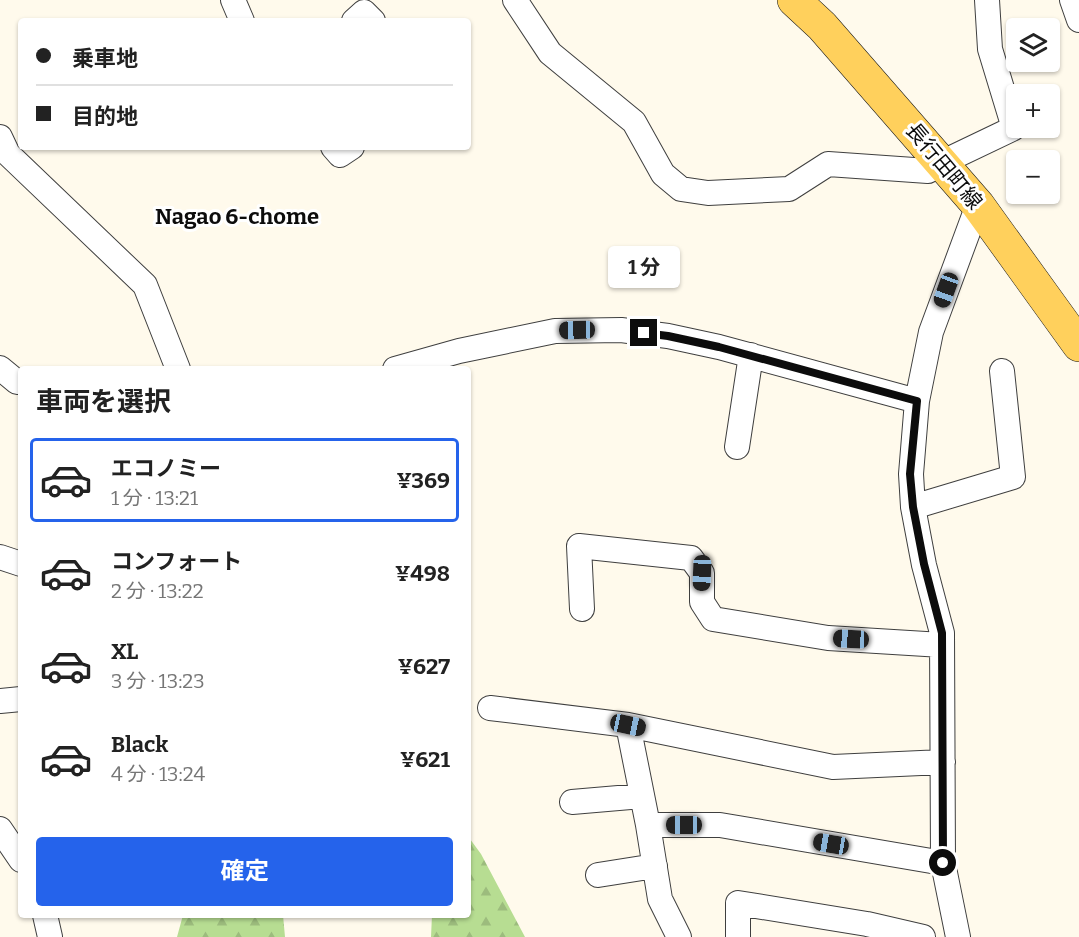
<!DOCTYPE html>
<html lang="ja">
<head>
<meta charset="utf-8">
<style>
	:root { --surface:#fff; --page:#f6f6f6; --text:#222; --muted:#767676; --line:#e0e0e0; --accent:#2563eb }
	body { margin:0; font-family:Bitter,"Noto Sans JP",serif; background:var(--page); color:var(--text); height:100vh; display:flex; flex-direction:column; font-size:22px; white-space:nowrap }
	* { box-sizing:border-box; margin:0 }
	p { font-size:20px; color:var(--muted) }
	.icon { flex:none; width:33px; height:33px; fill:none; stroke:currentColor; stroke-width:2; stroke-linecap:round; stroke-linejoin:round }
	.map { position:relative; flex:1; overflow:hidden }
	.drawer { position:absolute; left:18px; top:366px; width:453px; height:552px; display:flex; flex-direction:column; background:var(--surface); border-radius:6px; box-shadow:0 2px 4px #0004 }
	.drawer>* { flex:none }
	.hud { position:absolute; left:18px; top:18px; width:453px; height:132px; border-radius:6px; box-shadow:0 2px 4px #0004; display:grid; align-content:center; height:132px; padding:0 18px; background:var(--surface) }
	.controls { position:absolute; left:1006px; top:18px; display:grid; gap:12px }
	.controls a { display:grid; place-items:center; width:54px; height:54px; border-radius:6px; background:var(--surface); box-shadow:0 2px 4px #0004; font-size:30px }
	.end { position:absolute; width:27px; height:27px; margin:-14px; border:8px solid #0c0c0c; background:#fff; box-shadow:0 0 0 3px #fff }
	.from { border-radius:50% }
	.bubble { position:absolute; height:42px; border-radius:6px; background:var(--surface); box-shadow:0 2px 4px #0004; font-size:20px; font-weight:700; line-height:42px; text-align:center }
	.car { position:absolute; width:18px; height:36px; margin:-18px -9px; border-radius:8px; box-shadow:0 0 4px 2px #0007; background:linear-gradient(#222 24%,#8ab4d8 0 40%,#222 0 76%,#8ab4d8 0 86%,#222 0) }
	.hud b { display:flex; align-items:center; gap:21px; height:57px; font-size:22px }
	.hud b+b { border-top:2px solid var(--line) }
	.hud i { width:15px; height:15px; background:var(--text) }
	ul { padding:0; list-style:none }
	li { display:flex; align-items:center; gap:18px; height:84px; margin:0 12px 9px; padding:0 6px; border:3px solid transparent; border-radius:6px }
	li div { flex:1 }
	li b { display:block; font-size:22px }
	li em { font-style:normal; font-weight:700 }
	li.active { border-color:var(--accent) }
	li>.icon { width:54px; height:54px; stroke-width:1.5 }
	h2 { padding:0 18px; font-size:27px; line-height:72px }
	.cta { display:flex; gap:12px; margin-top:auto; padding:12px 18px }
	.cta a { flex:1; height:69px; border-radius:6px; background:var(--accent); color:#fff; font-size:24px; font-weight:700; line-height:69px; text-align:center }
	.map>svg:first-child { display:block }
</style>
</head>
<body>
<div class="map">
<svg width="1079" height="937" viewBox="0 0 1079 937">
	<defs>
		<pattern id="forest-firs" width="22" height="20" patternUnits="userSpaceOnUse" patternTransform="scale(1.5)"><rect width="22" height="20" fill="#b7dd92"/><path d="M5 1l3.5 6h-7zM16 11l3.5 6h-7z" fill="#9cbc7d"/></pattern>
	</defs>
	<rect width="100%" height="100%" fill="#fffaec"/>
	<!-- forest -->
	<path fill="url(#forest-firs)" d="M 470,839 L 481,854 L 525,937 L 431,937 L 432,915 L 468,915 L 468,840 Z
		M 183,915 L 283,915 L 285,937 L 177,937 Z"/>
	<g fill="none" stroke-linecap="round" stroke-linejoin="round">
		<!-- street casing -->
		<g stroke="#3f3f3f" stroke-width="26">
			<path id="street" d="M 233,0 L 242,21
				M 515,0 L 550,53 L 634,122 L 663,174 L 681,189 L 708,193 L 789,189 L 828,164 L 928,171 L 943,162 L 1014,128 L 990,49 L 987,0
				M 1072,0 L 1079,20
				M 354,21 L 364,12 L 373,21
				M 0,137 L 8,154 L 145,285 L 178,369
				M 333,147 L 340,155 L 352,147
				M 0,368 L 17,382
				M 395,369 L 459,351 L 555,331 L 621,330 L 668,336 L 719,347 L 917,401
				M 737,447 L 751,355
				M 913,507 L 1013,477 L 1002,371
				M 0,557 L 21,564
				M 582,609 L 579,546 L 691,558 L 702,573 L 702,602 L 713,619 L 828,638 L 942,645
				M 0,701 L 21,699
				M 490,708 L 628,725 L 833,767 L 943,762
				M 628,725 L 648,825
				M 572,802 L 642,796
				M 0,829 L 21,860
				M 598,875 L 655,866
				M 45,915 L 50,937
				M 679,937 L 660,899 L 648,825 L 720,825 L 943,863
				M 738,937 L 738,903 L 867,924 L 923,937
				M 958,937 L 943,863 L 942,633 L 924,565 L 913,507 L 911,474 L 917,401 L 931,332 L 978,205"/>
		</g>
		<!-- primary casing -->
		<g stroke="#1d1d1d" stroke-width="34">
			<path id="primary" d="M 794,0 L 822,26 L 978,205 L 1079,345"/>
		</g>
		<!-- street -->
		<use href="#street" stroke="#fff" stroke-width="24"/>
		<!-- primary -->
		<use href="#primary" stroke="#ffd05c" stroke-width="33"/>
	</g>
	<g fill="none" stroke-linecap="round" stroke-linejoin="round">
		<!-- route -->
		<path stroke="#0c0c0c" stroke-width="8" d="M 644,333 L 668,336 L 719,347 L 917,401 L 910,474 L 913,507 L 924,564 L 942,633 L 943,863"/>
	</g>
	<g text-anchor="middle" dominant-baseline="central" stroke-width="6" stroke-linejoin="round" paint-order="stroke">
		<!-- street labels -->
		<g font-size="21" fill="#0c0c0c" stroke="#fff">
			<text transform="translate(944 166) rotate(50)">長行田町線</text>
		</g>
		<!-- neighbourhood labels -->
		<g font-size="22" font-weight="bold" fill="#0c0c0c" stroke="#fff">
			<text x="237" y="216">Nagao 6-chome</text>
		</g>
	</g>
</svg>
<div class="controls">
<a><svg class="icon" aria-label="layers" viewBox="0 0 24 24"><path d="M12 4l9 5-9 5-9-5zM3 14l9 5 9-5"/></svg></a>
<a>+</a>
<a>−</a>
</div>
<i class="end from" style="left:943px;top:863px"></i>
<i class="end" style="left:644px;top:333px"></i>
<div class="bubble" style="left:608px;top:246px;width:72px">1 分</div>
<i class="car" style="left:946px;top:290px;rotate:200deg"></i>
<i class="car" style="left:577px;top:330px;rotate:269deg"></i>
<i class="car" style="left:702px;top:573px;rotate:182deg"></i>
<i class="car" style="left:851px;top:639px;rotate:273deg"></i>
<i class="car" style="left:628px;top:725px;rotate:102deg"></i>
<i class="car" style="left:684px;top:825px;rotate:270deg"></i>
<i class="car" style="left:831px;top:844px;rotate:280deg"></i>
<div class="hud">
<b><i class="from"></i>乗車地</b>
<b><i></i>目的地</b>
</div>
<section class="drawer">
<h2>車両を選択</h2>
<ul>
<li class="active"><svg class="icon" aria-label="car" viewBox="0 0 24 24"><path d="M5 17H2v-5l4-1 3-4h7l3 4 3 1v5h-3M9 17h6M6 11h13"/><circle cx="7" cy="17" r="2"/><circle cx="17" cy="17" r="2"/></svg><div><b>エコノミー</b><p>1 分 · 13:21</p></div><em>¥369</em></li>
<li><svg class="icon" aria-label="car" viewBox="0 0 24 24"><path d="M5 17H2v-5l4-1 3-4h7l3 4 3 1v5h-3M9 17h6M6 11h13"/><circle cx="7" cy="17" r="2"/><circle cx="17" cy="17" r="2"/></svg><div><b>コンフォート</b><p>2 分 · 13:22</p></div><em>¥498</em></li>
<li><svg class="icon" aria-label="car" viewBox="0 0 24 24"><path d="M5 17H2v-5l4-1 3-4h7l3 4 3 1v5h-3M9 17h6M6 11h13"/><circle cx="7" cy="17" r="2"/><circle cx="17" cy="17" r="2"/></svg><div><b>XL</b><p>3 分 · 13:23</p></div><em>¥627</em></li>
<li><svg class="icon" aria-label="car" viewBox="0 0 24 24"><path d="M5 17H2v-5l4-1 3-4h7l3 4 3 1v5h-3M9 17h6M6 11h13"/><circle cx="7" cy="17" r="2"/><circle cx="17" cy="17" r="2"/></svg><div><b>Black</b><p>4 分 · 13:24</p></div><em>¥621</em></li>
</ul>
<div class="cta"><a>確定</a></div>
</section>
</div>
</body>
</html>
